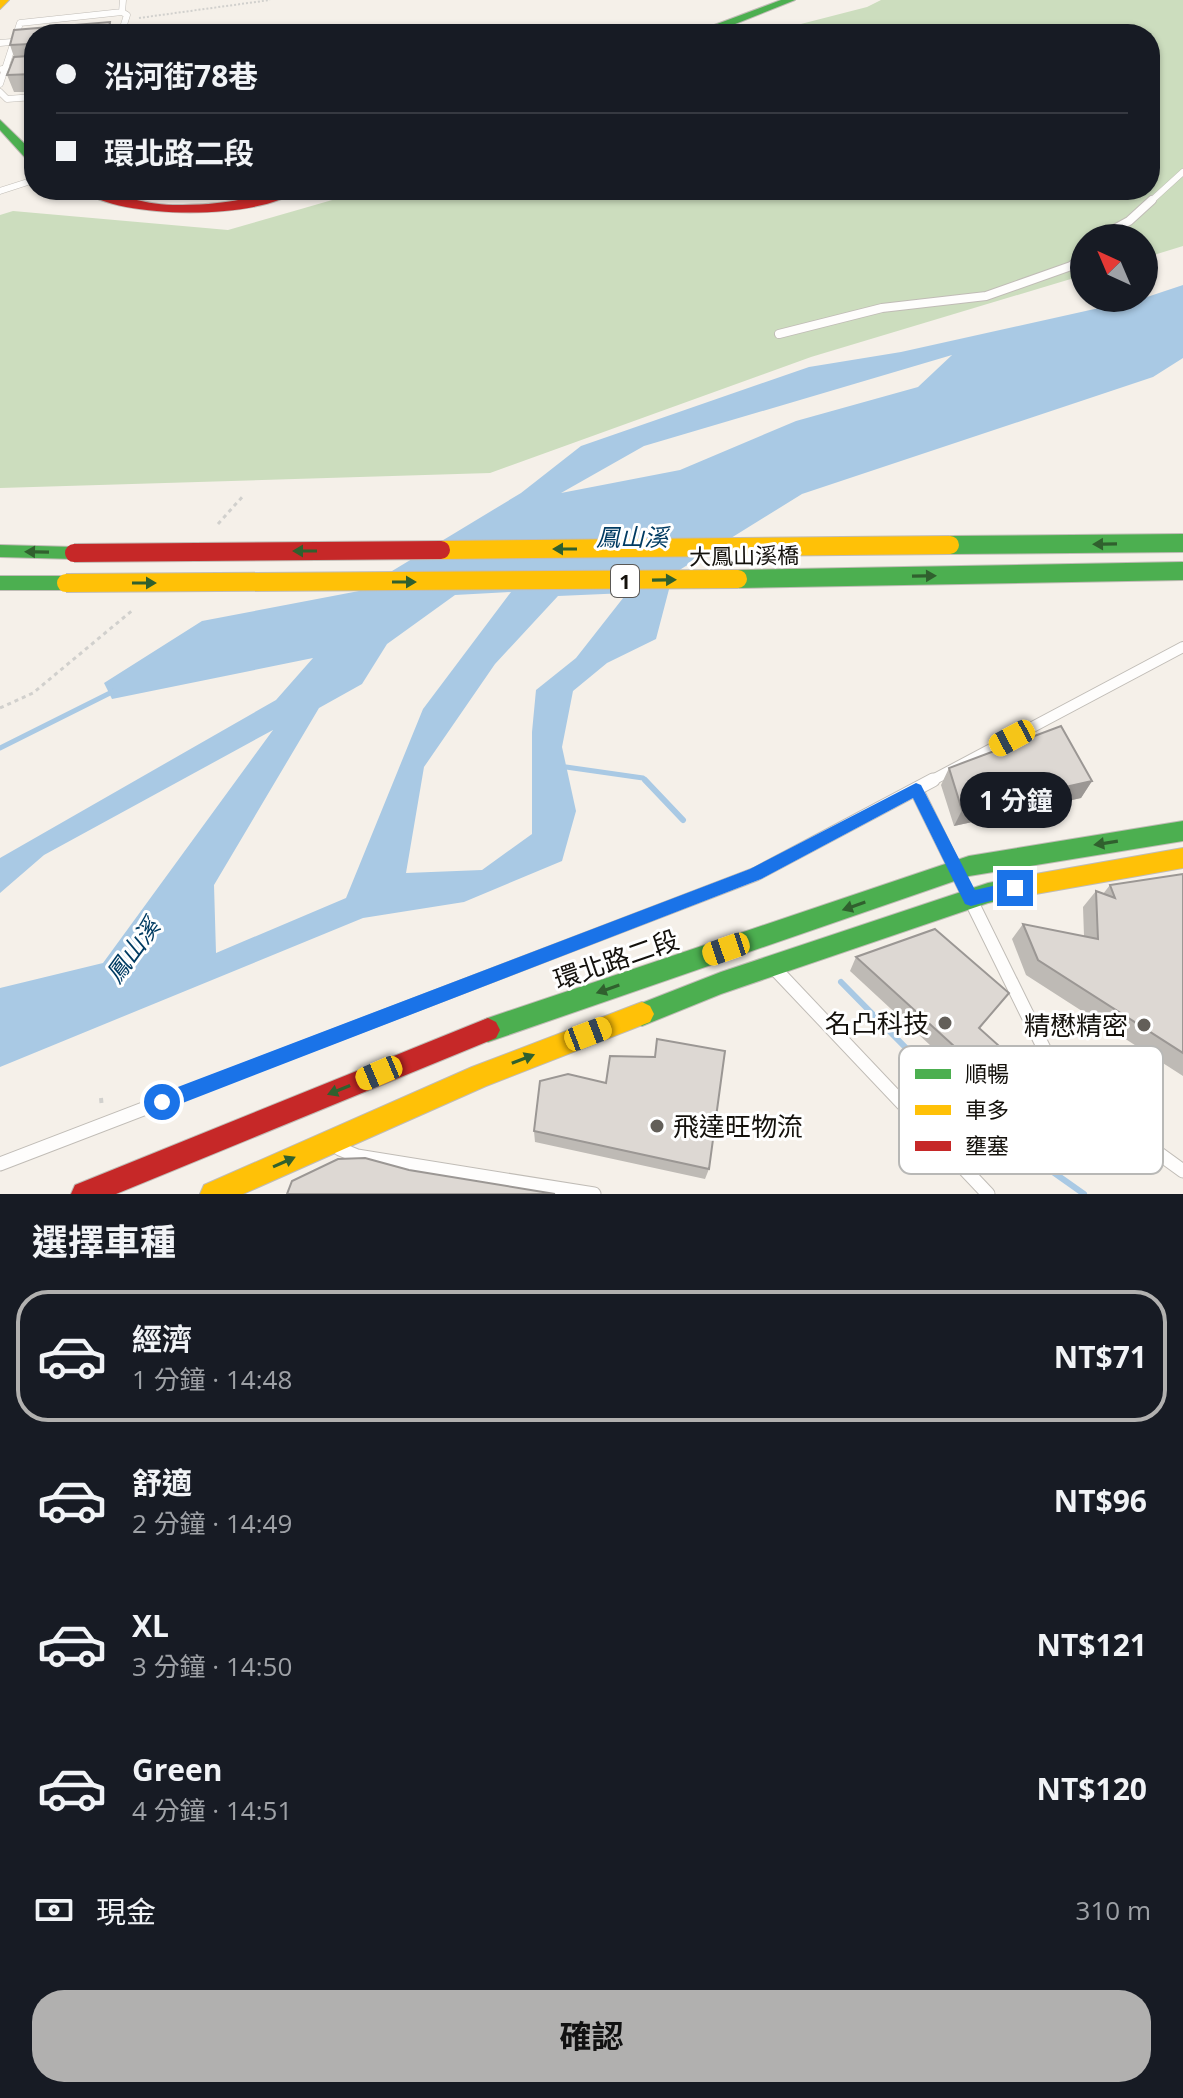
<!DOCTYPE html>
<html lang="zh-TW">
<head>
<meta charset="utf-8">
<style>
	:root { --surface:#171b24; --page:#20242c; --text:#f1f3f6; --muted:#9ea1a6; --line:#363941; --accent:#b1b0af }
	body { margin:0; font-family:"Open Sans","Noto Sans TC",sans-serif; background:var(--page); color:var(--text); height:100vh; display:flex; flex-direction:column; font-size:30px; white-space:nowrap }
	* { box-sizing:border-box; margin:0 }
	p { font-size:26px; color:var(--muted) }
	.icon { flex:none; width:44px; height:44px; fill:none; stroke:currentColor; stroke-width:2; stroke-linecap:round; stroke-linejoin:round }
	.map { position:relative; height:1194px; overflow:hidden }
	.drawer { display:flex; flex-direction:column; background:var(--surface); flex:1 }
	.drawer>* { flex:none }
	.hud { position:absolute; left:24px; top:24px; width:1136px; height:176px; border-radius:32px; box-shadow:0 2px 6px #0004; display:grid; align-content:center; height:176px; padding:0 32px; background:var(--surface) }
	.needle { width:52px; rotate:316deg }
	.tools { position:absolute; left:1070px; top:224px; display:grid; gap:16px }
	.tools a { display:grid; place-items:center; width:88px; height:88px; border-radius:50%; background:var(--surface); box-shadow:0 2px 6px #0004; font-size:40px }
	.end { position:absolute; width:36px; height:36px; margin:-18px; border:10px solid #1a73e8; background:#fff; box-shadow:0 0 0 4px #fff }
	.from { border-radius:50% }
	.bubble { position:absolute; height:56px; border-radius:28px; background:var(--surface); box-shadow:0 2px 6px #0004; font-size:26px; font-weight:700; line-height:56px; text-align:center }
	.car { position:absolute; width:24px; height:48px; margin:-24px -12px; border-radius:10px; box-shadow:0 0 6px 2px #0007; background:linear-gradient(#f5c518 24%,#345 0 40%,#f5c518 0 76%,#345 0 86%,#f5c518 0) }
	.hud b { display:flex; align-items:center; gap:28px; height:76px; font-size:30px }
	.hud b+b { border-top:2px solid var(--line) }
	.hud i { width:20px; height:20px; background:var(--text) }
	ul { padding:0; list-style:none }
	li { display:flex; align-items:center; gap:24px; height:132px; margin:0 16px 12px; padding:0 16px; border:4px solid transparent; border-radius:32px }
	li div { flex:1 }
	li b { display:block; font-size:30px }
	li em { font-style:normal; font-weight:700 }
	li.active { border-color:var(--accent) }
	li>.icon { width:72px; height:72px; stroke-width:1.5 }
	h2 { padding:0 32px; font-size:36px; line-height:96px }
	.pay { display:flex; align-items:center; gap:20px; height:88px; padding:0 32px; font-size:30px }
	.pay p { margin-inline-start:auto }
	.button { display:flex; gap:16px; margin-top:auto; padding:16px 32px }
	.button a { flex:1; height:92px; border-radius:32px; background:var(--accent); color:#111; font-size:32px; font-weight:700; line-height:92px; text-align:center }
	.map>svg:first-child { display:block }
</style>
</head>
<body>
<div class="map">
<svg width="1183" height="1194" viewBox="0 0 1183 1194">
	<rect width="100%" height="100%" fill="#f5f0e9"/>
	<!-- forest -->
	<path fill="#ccddbe" d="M 881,0 L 1183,0 L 1183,246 L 1144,258 L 1144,238 L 1084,238 L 1084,275 L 811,357 L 490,473 L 0,488 L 0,215 L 13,211 L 228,230 L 367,190 L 1150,190 L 1150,34 L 762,34 L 867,7 Z"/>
	<!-- water -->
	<path fill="#a9c9e4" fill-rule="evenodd" d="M 1183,285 L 1183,358 L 1153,377 L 802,494 L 673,574 L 656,639 L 607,663 L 573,691 L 562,747 L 576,811 L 562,861 L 464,902 L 363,918 L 0,1067 L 0,988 L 103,963 L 273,730 L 44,855 L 0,893 L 0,858 L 276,700 L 313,658 L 112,699 L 104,683 L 202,621 L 359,591 L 521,493 L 581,446 L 809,367 L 901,352 L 1144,298 ZM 952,355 L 918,387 L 796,421 L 680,470 L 561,493 L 644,446 ZM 511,592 L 423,709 L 346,898 L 216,953 L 214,885 L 319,708 L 362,684 L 387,644 L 455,595 ZM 627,593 L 576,658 L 536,690 L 532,732 L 532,834 L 482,870 L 406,873 L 424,767 L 495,664 L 558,596 Z"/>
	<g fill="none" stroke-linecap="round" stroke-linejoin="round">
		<!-- stream-far1 -->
		<path stroke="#a9c9e4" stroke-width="5" d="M 0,748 L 114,691
			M 566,767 L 643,778 L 647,782"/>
		<!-- stream -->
		<path stroke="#a9c9e4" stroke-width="6" d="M 645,780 L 683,820
			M 841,982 L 972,1115 L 1084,1194"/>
		<!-- lane-far3 casing -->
		<g stroke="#c0bcb6" stroke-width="7">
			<path id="lane-far3" d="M 122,12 L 123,0
				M 0,43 L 34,40
				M 34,67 L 5,69 L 20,23 L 122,12 L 127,15 L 121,34
				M 0,84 L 5,69 L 2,69
				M 0,92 L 7,99 L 34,97
				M 0,191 L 34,180
				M 1150,202 L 1183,172"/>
		</g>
		<!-- lane-far2 casing -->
		<g stroke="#c0bcb6" stroke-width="10">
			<path id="lane-far2" d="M 1098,238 L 1129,221 L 1152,200
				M 779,334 L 882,308 L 986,296 L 1071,266 L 1084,255"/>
		</g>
		<!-- lane-far1 casing -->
		<g stroke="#c0bcb6" stroke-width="12">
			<path id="lane-far1" d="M 929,782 L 1183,647"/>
		</g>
		<!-- lane casing -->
		<g stroke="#c0bcb6" stroke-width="15">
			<path id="lane" d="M 916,789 L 1059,1079 L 1083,1107 L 1121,1126 L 1183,1171
				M 776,970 L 988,1194
				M 340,1149 L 357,1156 L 594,1194
				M 0,1164 L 756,874 L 933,780"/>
		</g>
		<!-- fast casing -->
		<g stroke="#c0bcb6" stroke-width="2">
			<path id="fast" d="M 781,0 L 795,0 L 715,32 L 678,34 L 709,27 Z
				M 0,120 L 34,153 L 34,164 L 30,163 L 0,130 Z
				M 0,545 L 74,547 L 83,553 L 74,559 L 0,557 Z
				M 0,576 L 66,576 L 75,583 L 66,590 L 0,590 Z
				M 1183,821 L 1183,841 L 969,876 L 488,1042 L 480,1038 L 476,1030 L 480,1022 L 488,1018 L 969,856 Z
				M 1030,875 L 1038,878 L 1041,885 L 1038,892 L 988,903 L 721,994 L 642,1026 L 634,1022 L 630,1014 L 634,1006 L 721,972 L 988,883 Z"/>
		</g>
		<!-- slow casing -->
		<g stroke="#c0bcb6" stroke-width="2">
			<path id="slow" d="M 0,0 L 9,0 L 0,9 Z
				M 1183,848 L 1183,868 L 1030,895 L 1022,892 L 1019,885 L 1022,878 L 1030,875 Z
				M 642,1002 L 650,1006 L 654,1014 L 650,1022 L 486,1086 L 243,1194 L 200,1194 L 204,1185 L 472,1067 Z"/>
		</g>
		<!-- jam casing -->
		<g stroke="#c0bcb6" stroke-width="2">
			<path id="jam" d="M 81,190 C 112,190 141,205 173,205 C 197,205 220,204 243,199 C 262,196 279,190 298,190 C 260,220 120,220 81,190 Z
				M 488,1018 L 496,1022 L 500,1030 L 496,1038 L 116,1194 L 71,1194 L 75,1185 Z"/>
		</g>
		<!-- path-far2 -->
		<path stroke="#d1d0cd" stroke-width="2" stroke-dasharray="2 2" stroke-linecap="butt" d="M 139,18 L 270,0"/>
		<!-- path-far1 -->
		<path stroke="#d1d0cd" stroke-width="3" stroke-dasharray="4 4" stroke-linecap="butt" d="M 218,524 L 243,496
			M 0,708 L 33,693 L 134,609"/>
		<!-- path -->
		<path stroke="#d1d0cd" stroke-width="4" stroke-dasharray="5 5" stroke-linecap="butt" d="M 101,1098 L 102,1108"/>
		<!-- lane-far3 -->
		<use href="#lane-far3" stroke="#fefdfc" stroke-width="6"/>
		<!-- lane-far2 -->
		<use href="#lane-far2" stroke="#fefdfc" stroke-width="8"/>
		<!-- lane-far1 -->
		<use href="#lane-far1" stroke="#fefdfc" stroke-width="10"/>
		<!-- lane -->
		<use href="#lane" stroke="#fefdfc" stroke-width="13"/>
		<!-- fast -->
		<use href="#fast" fill="#4caf50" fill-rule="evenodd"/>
		<!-- slow -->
		<use href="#slow" fill="#ffc107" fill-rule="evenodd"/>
		<!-- jam -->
		<use href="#jam" fill="#c62828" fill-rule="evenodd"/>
		<!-- fast-bridge casing -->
		<g stroke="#c0bcb6" stroke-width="20" stroke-linecap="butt">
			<path id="fast-bridge" d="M 950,545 L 1183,543
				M 738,579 L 1183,571"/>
		</g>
		<!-- slow-bridge casing -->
		<g stroke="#c0bcb6" stroke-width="20" stroke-linecap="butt">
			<path id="slow-bridge" d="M 441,550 L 950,545
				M 66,583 L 738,579"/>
		</g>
		<!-- jam-bridge casing -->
		<g stroke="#c0bcb6" stroke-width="20" stroke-linecap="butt">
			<path id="jam-bridge" d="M 74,553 L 441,550"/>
		</g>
		<!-- fast-bridge -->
		<use href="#fast-bridge" stroke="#4caf50" stroke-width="18"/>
		<!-- slow-bridge -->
		<use href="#slow-bridge" stroke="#ffc107" stroke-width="18"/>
		<!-- jam-bridge -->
		<use href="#jam-bridge" stroke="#c62828" stroke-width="18"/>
	</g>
	<!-- wall -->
	<path fill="#bebab5" d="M 110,22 L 114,34 L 34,34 L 34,92 L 14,92 L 7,75 L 14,57 L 10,45 L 14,30 Z
		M 949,768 L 1092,781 L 1081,798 L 954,826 L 941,785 Z
		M 1183,874 L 1183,1076 L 1026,975 L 1012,939 L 1023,924 L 1084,936 L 1083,907 L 1096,891 L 1103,894 L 1110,885 Z
		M 856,957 L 1009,993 L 980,1028 L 1009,1096 L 998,1108 L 850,971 Z
		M 654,1057 L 709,1169 L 705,1179 L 535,1142 L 534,1131 L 606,1083 Z"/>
	<!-- shaded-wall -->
	<path fill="#9b9794" d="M 110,22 L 114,34 L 108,34 Z
		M 1092,781 L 1081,798 L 954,826 L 962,810 Z"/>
	<!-- building -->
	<path fill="#ddd8d3" stroke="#9b9794" stroke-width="2" d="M 110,22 L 108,34 L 34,34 L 34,74 L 7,75 L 14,57 L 29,56 L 34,50 L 30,44 L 10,45 L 14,30 Z
		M 1061,726 L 1092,781 L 962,810 L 949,768 Z
		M 1183,874 L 1183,1053 L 1038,960 L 1023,924 L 1098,939 L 1096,891 L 1115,898 L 1110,885 Z
		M 935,929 L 1009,993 L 979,1028 L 1028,1072 L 1009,1096 L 856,957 Z
		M 657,1039 L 725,1051 L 709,1169 L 534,1131 L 540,1081 L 568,1074 L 606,1083 L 610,1056 L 655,1057 Z
		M 365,1158 L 409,1170 L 555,1194 L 287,1194 L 292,1181 L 338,1159 Z"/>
	<!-- one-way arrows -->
	<defs><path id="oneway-solid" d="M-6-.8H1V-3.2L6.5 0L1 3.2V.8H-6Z" transform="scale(2)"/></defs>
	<g fill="#30602e">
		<use href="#oneway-solid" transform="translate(1105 544) rotate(179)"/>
		<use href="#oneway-solid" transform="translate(565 549) rotate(180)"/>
		<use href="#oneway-solid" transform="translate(305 551) rotate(180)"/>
		<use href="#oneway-solid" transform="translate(37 552) rotate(-179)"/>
		<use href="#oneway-solid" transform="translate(924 576) rotate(-1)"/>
		<use href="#oneway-solid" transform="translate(664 580) rotate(-1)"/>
		<use href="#oneway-solid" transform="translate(404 582)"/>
		<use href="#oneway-solid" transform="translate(144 583)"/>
		<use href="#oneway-solid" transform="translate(1106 843) rotate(171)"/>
		<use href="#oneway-solid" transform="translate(854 906) rotate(161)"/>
		<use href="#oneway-solid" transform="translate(608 989) rotate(161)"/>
		<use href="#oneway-solid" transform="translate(523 1059) rotate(-21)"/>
		<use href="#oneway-solid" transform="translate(339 1090) rotate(158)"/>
		<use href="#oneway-solid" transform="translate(284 1162) rotate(-24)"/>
	</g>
	<!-- route -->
	<path fill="#1a73e8" d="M 916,783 L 921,785 L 975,890 L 1015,881 L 1023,888 L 1021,893 L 971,906 L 965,904 L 913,798 L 761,879 L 162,1111 L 155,1108 L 153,1102 L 155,1095 L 162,1093 L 750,869 Z"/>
	<!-- markers -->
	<g fill="#635f59" stroke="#fff" stroke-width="3">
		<circle cx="945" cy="1023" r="8"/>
		<circle cx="1144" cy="1025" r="8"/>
		<circle cx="657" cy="1126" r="8"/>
	</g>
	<g text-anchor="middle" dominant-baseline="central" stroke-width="6" stroke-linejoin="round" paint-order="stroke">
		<!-- shield labels -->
		<rect fill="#fff" stroke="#5a5855" stroke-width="2" x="611" y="565" width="28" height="32" rx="6"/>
		<g font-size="20" font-weight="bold" fill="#14110c">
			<text x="625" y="581">1</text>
		</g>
		<!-- street labels -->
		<g font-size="22" fill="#14110c" stroke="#fff">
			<text transform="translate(744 555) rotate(-1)">大鳳山溪橋</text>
		</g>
		<!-- water labels -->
		<g font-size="24" font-style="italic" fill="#003b62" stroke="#fff">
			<text x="632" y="536">鳳山溪</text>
			<text transform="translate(132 950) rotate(-54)">鳳山溪</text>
		</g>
		<!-- near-street labels -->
		<g font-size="26" fill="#14110c" stroke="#fff">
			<text transform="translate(616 959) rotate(-19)">環北路二段</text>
		</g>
		<!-- near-poi labels -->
		<g font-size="26" fill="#14110c" stroke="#fff" text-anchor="end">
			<text x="929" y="1023">名凸科技</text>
			<text x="1128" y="1025">精懋精密</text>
			<text x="673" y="1126" text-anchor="start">飛達旺物流</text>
		</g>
	</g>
	<!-- legend -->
	<rect x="899" y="1046" width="264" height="128" rx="12" fill="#fff" stroke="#b8b8b6" stroke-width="2"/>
	<rect x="915" y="1069" width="36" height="10" fill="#4caf50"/>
	<rect x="915" y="1105" width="36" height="10" fill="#ffc107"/>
	<rect x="915" y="1141" width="36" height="10" fill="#c62828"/>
	<g font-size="22" fill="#14110c">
		<text x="965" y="1082">順暢</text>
		<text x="965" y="1118">車多</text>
		<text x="965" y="1154">壅塞</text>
	</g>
</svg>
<div class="tools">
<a><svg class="needle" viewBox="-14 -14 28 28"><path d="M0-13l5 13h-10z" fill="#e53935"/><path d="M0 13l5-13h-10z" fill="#9ea1a6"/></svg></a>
</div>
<i class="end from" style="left:162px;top:1102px"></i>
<i class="end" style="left:1015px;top:888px"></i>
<div class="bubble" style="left:960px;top:772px;width:112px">1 分鐘</div>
<i class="car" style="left:1012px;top:738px;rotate:242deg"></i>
<i class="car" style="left:726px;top:949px;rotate:251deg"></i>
<i class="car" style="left:588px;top:1034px;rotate:69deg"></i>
<i class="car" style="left:379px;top:1073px;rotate:247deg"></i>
<div class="hud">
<b><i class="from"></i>沿河街78巷</b>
<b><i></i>環北路二段</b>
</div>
</div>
<section class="drawer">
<h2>選擇車種</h2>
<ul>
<li class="active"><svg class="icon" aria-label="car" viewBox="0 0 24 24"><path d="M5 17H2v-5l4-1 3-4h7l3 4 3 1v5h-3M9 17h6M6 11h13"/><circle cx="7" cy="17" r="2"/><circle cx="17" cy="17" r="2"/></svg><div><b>經濟</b><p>1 分鐘 · 14:48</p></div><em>NT$71</em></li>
<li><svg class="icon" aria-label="car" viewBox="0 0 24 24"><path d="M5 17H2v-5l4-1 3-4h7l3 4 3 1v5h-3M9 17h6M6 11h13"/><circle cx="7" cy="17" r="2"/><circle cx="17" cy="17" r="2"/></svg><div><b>舒適</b><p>2 分鐘 · 14:49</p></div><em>NT$96</em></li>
<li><svg class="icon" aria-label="car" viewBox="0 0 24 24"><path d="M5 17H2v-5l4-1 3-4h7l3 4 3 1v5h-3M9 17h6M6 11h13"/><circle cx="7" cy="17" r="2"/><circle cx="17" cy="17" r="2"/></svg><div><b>XL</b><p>3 分鐘 · 14:50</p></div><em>NT$121</em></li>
<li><svg class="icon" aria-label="car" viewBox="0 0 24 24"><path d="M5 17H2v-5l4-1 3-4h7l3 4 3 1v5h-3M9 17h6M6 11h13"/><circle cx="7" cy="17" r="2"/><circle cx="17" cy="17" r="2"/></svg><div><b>Green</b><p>4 分鐘 · 14:51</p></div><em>NT$120</em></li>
</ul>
<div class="pay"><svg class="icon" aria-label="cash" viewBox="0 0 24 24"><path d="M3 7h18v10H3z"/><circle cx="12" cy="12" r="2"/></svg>現金<p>310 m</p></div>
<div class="button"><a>確認</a></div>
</section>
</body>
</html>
